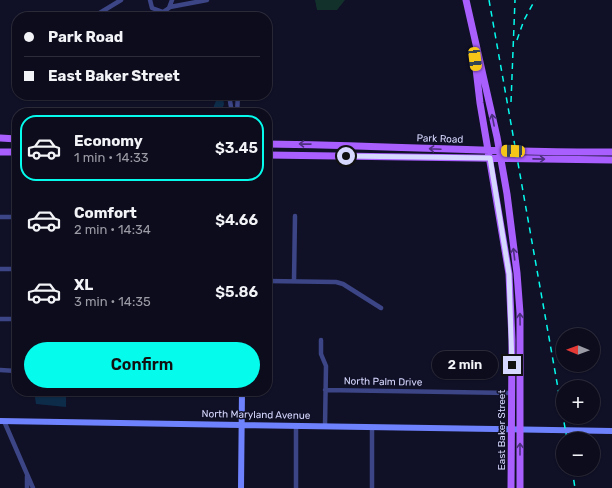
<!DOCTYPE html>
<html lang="en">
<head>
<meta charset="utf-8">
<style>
	:root { --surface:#0c0c1d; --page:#1a1a2a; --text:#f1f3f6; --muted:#9a9ba4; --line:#2c2c3b; --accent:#05fbec }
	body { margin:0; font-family:Rubik,sans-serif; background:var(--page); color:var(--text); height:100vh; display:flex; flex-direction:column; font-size:15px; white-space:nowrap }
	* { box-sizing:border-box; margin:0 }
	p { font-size:13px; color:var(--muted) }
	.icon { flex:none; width:22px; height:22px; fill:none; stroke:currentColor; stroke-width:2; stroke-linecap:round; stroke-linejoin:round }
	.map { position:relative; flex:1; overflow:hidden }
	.sheet { position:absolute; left:12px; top:108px; width:260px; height:288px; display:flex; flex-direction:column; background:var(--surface); border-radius:16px; box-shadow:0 1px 3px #0004,0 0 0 1px var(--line) }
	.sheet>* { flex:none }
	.guide { position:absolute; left:12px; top:12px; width:260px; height:88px; border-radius:16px; box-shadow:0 1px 3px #0004,0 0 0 1px var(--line); display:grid; align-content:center; height:88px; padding:0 12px; background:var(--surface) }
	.needle { width:26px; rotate:271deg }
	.fabs { position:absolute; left:556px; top:328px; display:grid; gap:8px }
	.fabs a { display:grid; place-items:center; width:44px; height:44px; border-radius:50%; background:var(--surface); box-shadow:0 1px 3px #0004,0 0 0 1px var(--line); font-size:20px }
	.end { position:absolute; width:18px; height:18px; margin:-9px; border:5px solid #d6d8fe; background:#111; box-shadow:0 0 0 2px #111 }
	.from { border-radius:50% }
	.bubble { position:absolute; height:28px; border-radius:14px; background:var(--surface); box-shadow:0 1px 3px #0004,0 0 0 1px var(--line); font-size:13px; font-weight:600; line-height:28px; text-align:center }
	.car { position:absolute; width:12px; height:24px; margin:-12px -6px; border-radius:5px; box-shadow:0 0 3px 1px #0007; background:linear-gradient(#f5c518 24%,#345 0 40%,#f5c518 0 76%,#345 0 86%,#f5c518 0) }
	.guide b { display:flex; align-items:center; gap:14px; height:38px; font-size:15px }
	.guide b+b { border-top:1px solid var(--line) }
	.guide i { width:10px; height:10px; background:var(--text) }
	ul { padding:7px 0 0; list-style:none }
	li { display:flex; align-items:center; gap:12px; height:66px; margin:0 8px 6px; padding:0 4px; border:2px solid transparent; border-radius:16px }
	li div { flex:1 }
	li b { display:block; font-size:15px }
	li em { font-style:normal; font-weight:600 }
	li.current { border-color:var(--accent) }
	li>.icon { width:36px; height:36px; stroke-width:1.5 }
	.action { display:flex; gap:8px; margin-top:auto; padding:8px 12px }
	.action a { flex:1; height:46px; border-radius:24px; background:var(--accent); color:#111; font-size:16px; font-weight:600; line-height:46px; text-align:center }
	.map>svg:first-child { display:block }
</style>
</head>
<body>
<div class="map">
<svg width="612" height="488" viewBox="0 0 612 488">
	<rect width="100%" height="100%" fill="#101027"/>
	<!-- green -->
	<path fill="#13312b" d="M 315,0 L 345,0 L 337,10 L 317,10 Z"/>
	<!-- water -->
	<path fill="#0d2c49" d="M 220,97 L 223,98 L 224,104 L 221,113 L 209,113 L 212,111 L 217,98 Z
		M 126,108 L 130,109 L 132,113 L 117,113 L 118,109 Z
		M 34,391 L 63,391 L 66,395 L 66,407 L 36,404 Z"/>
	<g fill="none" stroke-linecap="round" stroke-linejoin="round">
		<!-- street -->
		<path stroke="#3c4585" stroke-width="4.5" d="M 150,0 L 152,8 L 163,12 L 169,8 L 172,0
			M 170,7 L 207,0
			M 93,17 L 121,0
			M 229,95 L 232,113
			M 237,113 L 238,95
			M 0,217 L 17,217
			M 0,269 L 17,269
			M 267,281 L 336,282 L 343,284 L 381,308
			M 294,281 L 295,216
			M 0,319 L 17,319
			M 321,340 L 321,354 L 326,366 L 325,426
			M 0,370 L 17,371
			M 325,390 L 512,393
			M 4,421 L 33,488
			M 372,428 L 372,488
			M 27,488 L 27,476
			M 296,488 L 296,426"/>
		<!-- secondary -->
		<path stroke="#6f82fd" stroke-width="6" d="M 0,421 L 612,431
			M 241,488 L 242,391"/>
		<!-- primary -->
		<path stroke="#a85ffd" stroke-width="7" d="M 466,0 L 497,137 L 507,194 L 517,273 L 520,313 L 520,488
			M 475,60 L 480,103 L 509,274 L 512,340 L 511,488
			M 0,138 L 17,139
			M 267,144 C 382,145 497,153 612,152
			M 0,152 L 17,152
			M 267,155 L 612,160"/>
		<!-- rail -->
		<path stroke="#05fbec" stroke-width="1.5" stroke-dasharray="6 5" stroke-linecap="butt" d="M 489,0 L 567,439
			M 517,40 L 524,20 L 535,0
			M 511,102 L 515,0
			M 572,469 L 575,488"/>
	</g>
	<!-- one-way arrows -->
	<defs><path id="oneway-shaft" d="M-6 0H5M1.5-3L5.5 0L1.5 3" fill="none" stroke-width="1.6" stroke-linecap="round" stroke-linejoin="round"/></defs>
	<g stroke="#4d307d">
		<use href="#oneway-shaft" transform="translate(493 120) rotate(-101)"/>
		<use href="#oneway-shaft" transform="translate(305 144) rotate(-179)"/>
		<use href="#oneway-shaft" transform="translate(435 149) rotate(-177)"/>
		<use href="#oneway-shaft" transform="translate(539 159) rotate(1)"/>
		<use href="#oneway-shaft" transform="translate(514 254) rotate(-97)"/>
		<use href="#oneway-shaft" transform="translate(520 319) rotate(-91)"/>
		<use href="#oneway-shaft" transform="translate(520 449) rotate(-90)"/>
	</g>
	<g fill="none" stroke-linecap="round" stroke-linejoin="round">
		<!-- route -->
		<path stroke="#d6d8fe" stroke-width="5" d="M 346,156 L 490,158 L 509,274 L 512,365"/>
	</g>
	<g text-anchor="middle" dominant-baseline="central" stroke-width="3" stroke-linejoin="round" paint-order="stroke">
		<!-- street labels -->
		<g font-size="10" fill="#d6d8fe" stroke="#101027">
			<text transform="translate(440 139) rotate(2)">Park Road</text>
			<text transform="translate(383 382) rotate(1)">North Palm Drive</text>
			<text transform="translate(256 415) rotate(1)">North Maryland Avenue</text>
			<text transform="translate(502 430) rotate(-90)">East Baker Street</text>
		</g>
	</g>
</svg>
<div class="fabs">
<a><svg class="needle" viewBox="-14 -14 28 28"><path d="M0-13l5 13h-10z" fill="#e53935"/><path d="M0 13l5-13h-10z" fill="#9a9ba4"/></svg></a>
<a>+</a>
<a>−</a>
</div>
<i class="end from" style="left:346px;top:156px"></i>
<i class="end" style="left:512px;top:365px"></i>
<div class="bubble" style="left:432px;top:351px;width:66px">2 min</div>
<i class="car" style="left:475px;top:59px;rotate:173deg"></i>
<i class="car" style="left:513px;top:151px;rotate:272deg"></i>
<div class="guide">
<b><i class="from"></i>Park Road</b>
<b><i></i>East Baker Street</b>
</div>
<section class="sheet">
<ul>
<li class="current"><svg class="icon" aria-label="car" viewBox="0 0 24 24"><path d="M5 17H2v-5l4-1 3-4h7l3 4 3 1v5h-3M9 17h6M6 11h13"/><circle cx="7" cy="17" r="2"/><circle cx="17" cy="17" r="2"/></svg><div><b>Economy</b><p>1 min · 14:33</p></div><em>$3.45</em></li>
<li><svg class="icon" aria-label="car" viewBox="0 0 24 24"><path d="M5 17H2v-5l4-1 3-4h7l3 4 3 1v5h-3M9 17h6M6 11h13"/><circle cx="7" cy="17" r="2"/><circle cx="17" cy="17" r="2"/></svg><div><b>Comfort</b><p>2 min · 14:34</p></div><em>$4.66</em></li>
<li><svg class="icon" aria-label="car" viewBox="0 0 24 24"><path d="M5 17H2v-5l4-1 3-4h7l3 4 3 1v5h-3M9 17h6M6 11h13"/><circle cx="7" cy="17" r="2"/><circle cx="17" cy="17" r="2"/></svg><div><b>XL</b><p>3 min · 14:35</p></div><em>$5.86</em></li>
</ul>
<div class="action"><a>Confirm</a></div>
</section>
</div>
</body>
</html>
